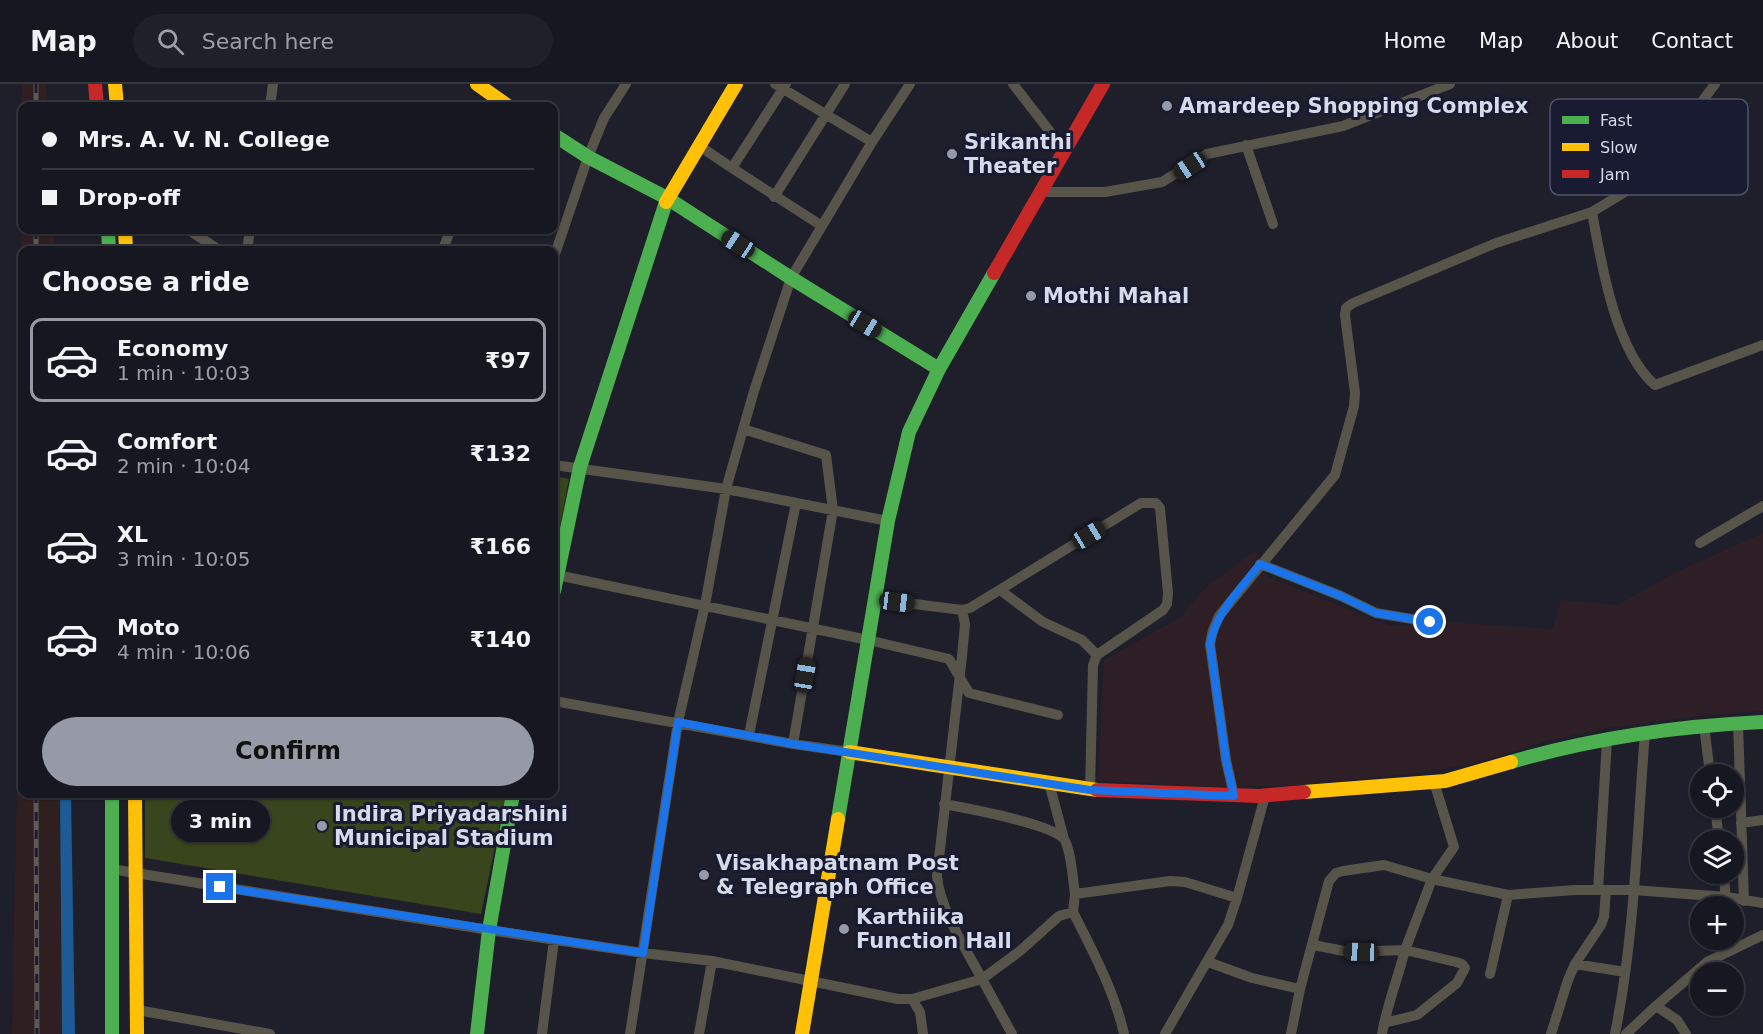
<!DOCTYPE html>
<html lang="en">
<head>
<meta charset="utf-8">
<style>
	:root { --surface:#161720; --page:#1f2029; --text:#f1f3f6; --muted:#9e9fa5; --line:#35363e; --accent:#9699a6 }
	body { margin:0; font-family:"DejaVu Sans",sans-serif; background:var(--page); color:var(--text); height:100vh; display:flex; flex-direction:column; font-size:22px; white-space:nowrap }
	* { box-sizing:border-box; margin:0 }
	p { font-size:20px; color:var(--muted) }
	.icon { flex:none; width:33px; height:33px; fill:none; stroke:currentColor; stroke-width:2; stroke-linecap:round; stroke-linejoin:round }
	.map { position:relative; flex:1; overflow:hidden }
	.panel { position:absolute; left:18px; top:162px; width:540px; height:552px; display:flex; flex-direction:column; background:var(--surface); border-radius:12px; box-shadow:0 2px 4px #0004,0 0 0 2px var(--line) }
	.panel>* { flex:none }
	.banner { position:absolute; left:18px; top:18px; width:540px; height:132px; border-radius:12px; box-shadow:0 2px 4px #0004,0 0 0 2px var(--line); display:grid; align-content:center; height:132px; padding:0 24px; background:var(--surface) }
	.controls { position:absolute; left:1690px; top:680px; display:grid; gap:12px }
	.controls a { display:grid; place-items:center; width:54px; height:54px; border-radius:50%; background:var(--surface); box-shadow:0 2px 4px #0004,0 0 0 2px var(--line); font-size:30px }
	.end { position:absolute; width:27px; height:27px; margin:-14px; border:8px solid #1a73e8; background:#fff; box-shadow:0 0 0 3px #fff }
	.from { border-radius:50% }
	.bubble { position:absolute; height:42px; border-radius:21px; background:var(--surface); box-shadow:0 2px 4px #0004,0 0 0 2px var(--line); font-size:20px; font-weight:600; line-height:42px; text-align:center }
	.car { position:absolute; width:18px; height:36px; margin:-18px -9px; border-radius:8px; box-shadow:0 0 4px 2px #0007; background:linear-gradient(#222 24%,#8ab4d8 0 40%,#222 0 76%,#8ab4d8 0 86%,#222 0) }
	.banner b { display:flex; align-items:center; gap:21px; height:57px; font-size:22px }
	.banner b+b { border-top:2px solid var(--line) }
	.banner i { width:15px; height:15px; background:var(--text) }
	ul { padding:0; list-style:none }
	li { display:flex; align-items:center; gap:18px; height:84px; margin:0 12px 9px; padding:0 12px; border:3px solid transparent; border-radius:12px }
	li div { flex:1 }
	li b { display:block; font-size:22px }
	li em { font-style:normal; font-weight:600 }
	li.selected { border-color:var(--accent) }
	li>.icon { width:54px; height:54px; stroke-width:1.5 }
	h2 { padding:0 24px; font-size:27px; line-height:72px }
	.primary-button { display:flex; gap:12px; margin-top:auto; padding:12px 24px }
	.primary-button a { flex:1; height:69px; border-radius:36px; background:var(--accent); color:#111; font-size:24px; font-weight:600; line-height:69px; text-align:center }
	header { display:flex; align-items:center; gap:36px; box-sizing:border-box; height:84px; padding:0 30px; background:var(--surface); border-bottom:2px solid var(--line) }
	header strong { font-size:28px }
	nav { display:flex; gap:33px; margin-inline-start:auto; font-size:21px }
	.search { width:420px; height:54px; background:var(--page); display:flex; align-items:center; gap:15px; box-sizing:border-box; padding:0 21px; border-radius:33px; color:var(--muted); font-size:22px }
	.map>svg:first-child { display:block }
</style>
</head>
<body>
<header>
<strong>Map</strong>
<div class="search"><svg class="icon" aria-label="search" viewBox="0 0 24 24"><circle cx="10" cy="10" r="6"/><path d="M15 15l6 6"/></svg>Search here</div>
<nav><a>Home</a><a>Map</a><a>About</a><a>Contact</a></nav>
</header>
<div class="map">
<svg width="1763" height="950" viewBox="0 0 1763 950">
	<rect width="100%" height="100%" fill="#1e1f2b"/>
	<!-- industrial -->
	<path fill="#2f1f20" d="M 22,0 L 46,0 L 48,22 L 22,22 L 22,146 L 54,146 L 54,166 L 22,166 L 22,710 L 60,710 L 62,950 L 12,950 L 22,435 Z"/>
	<!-- education -->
	<path fill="#2e1f27" d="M 1763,449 L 1763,627 L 1707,631 L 1607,644 L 1547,657 L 1477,679 L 1411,690 L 1303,701 L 1220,703 L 1098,697 L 1104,576 L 1181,533 L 1206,503 L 1256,466 L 1268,493 L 1390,542 L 1446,538 L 1553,545 L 1561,516 L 1618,521 L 1672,490 Z"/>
	<!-- green -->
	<path fill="#39451c" d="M 554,392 L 569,395 L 554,472 Z
		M 145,710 L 506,710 L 481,830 L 145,774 Z"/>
	<!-- water -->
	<path fill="#1c5b95" d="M 60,710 L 71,710 L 75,950 L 62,950 Z"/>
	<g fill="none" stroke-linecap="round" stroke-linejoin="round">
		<!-- street -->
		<path stroke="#57544a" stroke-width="10" d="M 775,0 L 872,58
			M 1013,0 L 1065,67
			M 1715,0 L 1643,97 L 1592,128 C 1601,178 1615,267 1655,301 L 1763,261
			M 270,22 L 273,0
			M 698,61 L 732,84 L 786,0
			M 1246,61 L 1273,140
			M 732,84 L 822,142
			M 1042,108 L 1105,108 L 1162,98 L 1207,70 L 1343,42 L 1450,0
			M 774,113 L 845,0
			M 189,146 L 219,166
			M 247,166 L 250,146
			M 443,166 L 450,146
			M 554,173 L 588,73 L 604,34 L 626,0
			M 743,345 L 826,371 L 833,426 L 793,660
			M 554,381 L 726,405 L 888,437
			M 1700,459 L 1763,422
			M 1260,480 L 1341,512 L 1376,529 L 1430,538
			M 557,491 L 868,556 L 949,575 L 969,609 L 1058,631
			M 1000,506 L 1043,538 L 1082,556 L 1097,571
			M 875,515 L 962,526 L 970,524 L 1141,419 L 1156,419 L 1160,424 L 1168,509 L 1167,520 L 1163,526 L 1097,571 L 1093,581 L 1090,706
			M 962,526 L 965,540 L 962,572 L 937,792 C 940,826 966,865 982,895 L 1020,867 L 1059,832 L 1073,828 C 1093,868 1114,906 1124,950
			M 554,617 L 793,660 L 849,668
			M 1738,639 L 1744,817
			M 1704,641 L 1710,690
			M 749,651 L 796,419
			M 1049,699 L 1064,755
			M 1234,712 L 1226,676 L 1210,560 L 1213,546 L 1219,532 L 1335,391 L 1354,322 L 1355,309 L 1345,231 L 1346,224 L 1353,219 L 1496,159 L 1592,128
			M 944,720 C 966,724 1052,740 1064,755 C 1071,765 1073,797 1075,810
			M 1715,723 L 1719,756
			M 1741,739 L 1763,736
			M 111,785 L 489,846 L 643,869 L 712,877 L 898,915 L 912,915 L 982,895 L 1012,950
			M 1724,789 L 1726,822
			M 1598,806 L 1607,656
			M 1237,814 L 1265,712
			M 1073,828 L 1075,810 L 1170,797 L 1185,798 L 1237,814 L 1228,841 L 1165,950
			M 1313,861 L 1349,868 L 1405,866 C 1398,894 1387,921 1382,950
			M 1722,870 L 1724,855
			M 1208,878 L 1252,894 L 1300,905
			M 1575,880 L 1625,888
			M 1490,890 L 1508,811
			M 912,915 L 920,928 L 923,950
			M 1656,922 L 1677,936 L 1686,950
			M 137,926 L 270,950
			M 1384,939 L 1417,931 L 1457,899 L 1465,884 L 1462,880 L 1456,878 L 1405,866 L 1432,795 L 1454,763 L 1434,698
			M 542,950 L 554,856
			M 630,950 L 678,638 L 705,521 L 726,405 L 754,307 L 791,194 L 872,58 L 910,0
			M 699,950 L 712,877
			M 1291,950 L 1300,905 L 1329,797 L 1336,789 L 1343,787 L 1384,781 L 1432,795 L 1508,811 L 1575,806 L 1633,806 L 1727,813 L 1763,819
			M 1551,950 L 1568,896 L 1575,880 L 1601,841 L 1604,833 L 1606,806
			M 1615,950 C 1635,851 1637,748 1645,648
			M 1626,950 L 1656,922 L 1707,878 L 1763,851"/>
		<!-- fast -->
		<path stroke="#4caf50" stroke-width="14" d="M 554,51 L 588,73 L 667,114 L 791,194 L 939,285
			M 108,146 L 109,166
			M 554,507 L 580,383 L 666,118
			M 1511,678 C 1593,654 1677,642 1763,638
			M 112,710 L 112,950
			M 838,735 L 888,437 L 909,348 L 939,285 L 994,189
			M 477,950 L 489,846 L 513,710"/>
		<!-- slow -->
		<path stroke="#ffc107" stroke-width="14" d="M 115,0 L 117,22
			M 477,0 L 508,22
			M 666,118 L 736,0
			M 125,146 L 126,166
			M 849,668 L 1097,706
			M 1304,708 L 1445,697 L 1511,678
			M 135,710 L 137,950
			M 802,950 L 838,735"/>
		<!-- jam -->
		<path stroke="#c62828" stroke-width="14" d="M 95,0 L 97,22
			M 994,189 L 1103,0
			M 1097,706 L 1259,712 L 1304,708"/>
		<!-- rail casing -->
		<g stroke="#5a5a59" stroke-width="5">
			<path id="rail" d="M 36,0 L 36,22
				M 36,146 L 36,166
				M 36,710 L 37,950"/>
		</g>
		<!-- rail -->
		<use href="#rail" stroke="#181b31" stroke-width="3" stroke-dasharray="9" stroke-linecap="butt"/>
	</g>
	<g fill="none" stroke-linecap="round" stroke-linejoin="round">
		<!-- route -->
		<path stroke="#1a73e8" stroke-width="8" d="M 220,803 L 643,869 L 678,638 L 793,660 L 1090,706 L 1234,712 L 1226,676 L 1210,560 C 1216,528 1241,505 1260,480 L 1341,512 L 1376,529 L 1430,538"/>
	</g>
	<!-- markers -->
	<g fill="#9699a6" stroke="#181b31" stroke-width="2">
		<circle cx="1167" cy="22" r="6"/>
		<circle cx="952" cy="70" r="6"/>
		<circle cx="1031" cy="212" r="6"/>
		<circle cx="322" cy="742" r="6"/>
		<circle cx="704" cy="791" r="6"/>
		<circle cx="844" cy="845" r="6"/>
	</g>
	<g text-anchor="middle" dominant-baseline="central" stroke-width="6" stroke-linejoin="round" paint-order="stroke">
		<!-- poi labels -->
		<g font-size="21" font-weight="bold" fill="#d6dae9" stroke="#181b31" text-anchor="start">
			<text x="1179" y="22">Amardeep Shopping Complex</text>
			<text x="964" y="58">Srikanthi<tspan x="964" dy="24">Theater</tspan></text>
			<text x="1043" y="212">Mothi Mahal</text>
			<text x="334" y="730">Indira Priyadarshini<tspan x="334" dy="24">Municipal Stadium</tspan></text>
			<text x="716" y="779">Visakhapatnam Post<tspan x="716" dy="24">&amp; Telegraph Office</tspan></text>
			<text x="856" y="833">Karthiika<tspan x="856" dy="24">Function Hall</tspan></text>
		</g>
	</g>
	<!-- legend -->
	<rect x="1550" y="15" width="198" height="96" rx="9" fill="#181b31" stroke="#515468" stroke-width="1.5"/>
	<rect x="1562" y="32" width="27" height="8" fill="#4caf50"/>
	<rect x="1562" y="59" width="27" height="8" fill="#ffc107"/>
	<rect x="1562" y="86" width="27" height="8" fill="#c62828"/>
	<g font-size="16" fill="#d6dae9">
		<text x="1600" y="42">Fast</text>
		<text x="1600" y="69">Slow</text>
		<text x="1600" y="96">Jam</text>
	</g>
</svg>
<div class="controls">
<a><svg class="icon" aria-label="locate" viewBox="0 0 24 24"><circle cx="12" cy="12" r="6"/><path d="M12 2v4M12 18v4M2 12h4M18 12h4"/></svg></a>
<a><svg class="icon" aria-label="layers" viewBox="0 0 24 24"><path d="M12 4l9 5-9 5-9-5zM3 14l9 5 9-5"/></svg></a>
<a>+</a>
<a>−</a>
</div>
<i class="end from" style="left:1430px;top:538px"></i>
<i class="end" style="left:220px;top:803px"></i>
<div class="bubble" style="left:171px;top:716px;width:99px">3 min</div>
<i class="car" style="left:1190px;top:82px;rotate:237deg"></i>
<i class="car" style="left:738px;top:160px;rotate:303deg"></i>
<i class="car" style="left:865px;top:240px;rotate:121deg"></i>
<i class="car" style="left:1089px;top:451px;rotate:59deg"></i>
<i class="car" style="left:897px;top:518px;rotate:97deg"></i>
<i class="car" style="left:805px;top:591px;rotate:10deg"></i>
<i class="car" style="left:1361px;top:868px;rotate:272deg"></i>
<div class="banner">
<b><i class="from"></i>Mrs. A. V. N. College</b>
<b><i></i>Drop-off</b>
</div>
<section class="panel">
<h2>Choose a ride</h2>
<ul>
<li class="selected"><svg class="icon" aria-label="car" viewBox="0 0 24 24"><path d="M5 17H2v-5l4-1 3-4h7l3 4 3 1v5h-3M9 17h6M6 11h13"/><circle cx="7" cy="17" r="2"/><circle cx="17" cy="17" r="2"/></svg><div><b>Economy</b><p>1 min · 10:03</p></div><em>₹97</em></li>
<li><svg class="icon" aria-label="car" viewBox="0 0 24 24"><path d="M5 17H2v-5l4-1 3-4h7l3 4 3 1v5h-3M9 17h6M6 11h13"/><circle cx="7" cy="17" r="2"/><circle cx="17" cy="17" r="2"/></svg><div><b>Comfort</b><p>2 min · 10:04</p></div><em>₹132</em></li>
<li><svg class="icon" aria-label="car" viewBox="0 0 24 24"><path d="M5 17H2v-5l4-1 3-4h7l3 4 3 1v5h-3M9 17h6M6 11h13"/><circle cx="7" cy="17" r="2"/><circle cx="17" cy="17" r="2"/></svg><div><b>XL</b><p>3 min · 10:05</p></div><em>₹166</em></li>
<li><svg class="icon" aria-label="car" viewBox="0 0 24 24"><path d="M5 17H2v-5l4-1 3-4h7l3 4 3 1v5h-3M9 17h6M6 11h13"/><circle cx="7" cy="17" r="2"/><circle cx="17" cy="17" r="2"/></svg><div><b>Moto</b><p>4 min · 10:06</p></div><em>₹140</em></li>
</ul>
<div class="primary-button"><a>Confirm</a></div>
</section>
</div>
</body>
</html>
